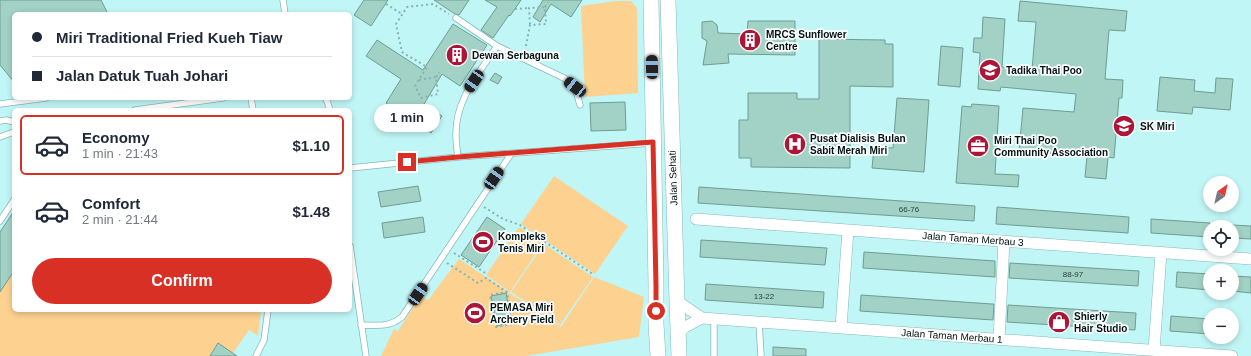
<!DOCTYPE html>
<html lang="en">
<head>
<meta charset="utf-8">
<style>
	:root { --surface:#fff; --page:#f2f2f3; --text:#1f2937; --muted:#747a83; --line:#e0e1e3; --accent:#d93025 }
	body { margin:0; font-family:Helvetica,sans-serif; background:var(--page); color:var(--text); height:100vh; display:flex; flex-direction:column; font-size:15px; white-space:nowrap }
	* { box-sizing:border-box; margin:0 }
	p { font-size:13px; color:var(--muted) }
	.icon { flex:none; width:22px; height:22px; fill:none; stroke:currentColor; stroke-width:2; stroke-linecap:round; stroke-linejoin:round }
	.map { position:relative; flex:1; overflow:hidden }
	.sheet { position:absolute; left:12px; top:108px; width:340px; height:204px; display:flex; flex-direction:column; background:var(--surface); border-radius:6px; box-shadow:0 2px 6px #0003 }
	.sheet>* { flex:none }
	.banner { position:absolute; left:12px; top:12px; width:340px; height:88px; border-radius:6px; box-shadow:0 2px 6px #0003; display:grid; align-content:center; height:88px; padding:0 20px; background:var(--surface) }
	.needle { width:26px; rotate:34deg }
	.fabs { position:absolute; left:1203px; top:176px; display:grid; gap:8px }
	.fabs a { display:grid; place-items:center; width:36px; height:36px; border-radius:50%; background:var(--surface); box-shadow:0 2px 6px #0003; font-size:20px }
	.end { position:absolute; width:18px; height:18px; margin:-9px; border:5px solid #d93025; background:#fff; box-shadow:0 0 0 2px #fff }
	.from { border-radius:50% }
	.bubble { position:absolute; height:28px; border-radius:14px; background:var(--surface); box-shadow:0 2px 6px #0003; font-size:13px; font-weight:700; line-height:28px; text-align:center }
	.car { position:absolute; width:12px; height:24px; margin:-12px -6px; border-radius:5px; box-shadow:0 0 3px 1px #0007; background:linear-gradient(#222 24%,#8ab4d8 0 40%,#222 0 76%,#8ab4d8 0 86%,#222 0) }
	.banner b { display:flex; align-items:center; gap:14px; height:38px; font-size:15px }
	.banner b+b { border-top:1px solid var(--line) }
	.banner i { width:10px; height:10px; background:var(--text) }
	ul { padding:7px 0 0; list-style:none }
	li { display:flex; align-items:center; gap:12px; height:60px; margin:0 8px 6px; padding:0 12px; border:2px solid transparent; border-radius:6px }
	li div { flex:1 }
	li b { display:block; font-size:15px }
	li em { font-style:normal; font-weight:700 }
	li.on { border-color:var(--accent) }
	li>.icon { width:36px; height:36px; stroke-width:1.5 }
	.action { display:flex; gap:8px; margin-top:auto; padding:8px 20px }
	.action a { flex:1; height:46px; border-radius:24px; background:var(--accent); color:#fff; font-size:16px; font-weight:700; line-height:46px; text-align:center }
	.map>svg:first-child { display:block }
</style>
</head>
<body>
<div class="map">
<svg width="1251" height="356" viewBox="0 0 1251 356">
	<rect width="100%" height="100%" fill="#c1f6f7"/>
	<!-- green -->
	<path fill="#fdd190" d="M 615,1 L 631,1 L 637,8 L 638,93 L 585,97 L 581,6 Z
		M 554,176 L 628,226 L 595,274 L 521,224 Z
		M 14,211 L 14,310 L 261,310 L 258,336 L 249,330 L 233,353 L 236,356 L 0,356 L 0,232 Z
		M 519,227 L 543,243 L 510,292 L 486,275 Z
		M 544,244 L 593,277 L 560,325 L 511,292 Z
		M 459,259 L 561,327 L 594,277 L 644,297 L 639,337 L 526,356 L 381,356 L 394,329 L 398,331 L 421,295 L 428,300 Z"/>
	<!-- building -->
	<path fill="#a1d2c5" stroke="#6e9d91" d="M 0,0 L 101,0 L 108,14 L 14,14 L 14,82 L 0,65 Z
		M 364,0 L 388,0 L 371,26 L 354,15 Z
		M 434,0 L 469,0 L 459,15 L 455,14 Z
		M 485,0 L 521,0 L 510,16 L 509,15 L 493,38 L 481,30 L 497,7 Z
		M 543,0 L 582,0 L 571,17 L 551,4 L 540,22 L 533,17 Z
		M 1020,1 L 1127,11 L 1125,31 L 1109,30 L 1105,79 L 1123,80 L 1122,98 L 1119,98 L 1114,158 L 1108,157 L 1106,179 L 1085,177 L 1087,156 L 1019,151 L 1023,108 L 1074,112 L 1076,94 L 1001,87 L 1000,91 L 978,89 L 980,53 L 973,52 L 974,38 L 982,38 L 983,17 L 1005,19 L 1002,67 L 1032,70 L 1036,22 L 1018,21 Z
		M 712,21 L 717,25 L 718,33 L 747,34 L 748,21 L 795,21 L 795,55 L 728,54 L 729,63 L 703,65 L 707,41 L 702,38 L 702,22 Z
		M 453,24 L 487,45 L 460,86 L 442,74 L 424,104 L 442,116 L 431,133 L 386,103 L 401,79 L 366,56 L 377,40 L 423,70 Z
		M 819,39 L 885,40 L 885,44 L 893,44 L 893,87 L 850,86 L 850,168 L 751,167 L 751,158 L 739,158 L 739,120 L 748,120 L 748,93 L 797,93 L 797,99 L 819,99 Z
		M 941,46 L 963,48 L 960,87 L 938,85 Z
		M 495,73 L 502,77 L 498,84 L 490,80 Z
		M 1160,77 L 1195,80 L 1194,91 L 1215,93 L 1216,78 L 1233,79 L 1230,110 L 1193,107 L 1192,114 L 1157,111 Z
		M 897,98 L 929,100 L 924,172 L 872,168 L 874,147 L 893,148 Z
		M 625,102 L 626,130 L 591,131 L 590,103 Z
		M 972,104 L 999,106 L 995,174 L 1019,175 L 1018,187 L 956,183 L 962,106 L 971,107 Z
		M 418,186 L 421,201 L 381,207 L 378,192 Z
		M 699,187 L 975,206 L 974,221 L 698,203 Z
		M 997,207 L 1129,217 L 1128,233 L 996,224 Z
		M 14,211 L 14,271 L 0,292 L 0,232 Z
		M 423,217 L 425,232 L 384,238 L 382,223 Z
		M 487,217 L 505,229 L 479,267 L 461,255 Z
		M 1151,219 L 1210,223 L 1210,237 L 1151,233 Z
		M 1232,225 L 1251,226 L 1251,239 L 1232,238 Z
		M 701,240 L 827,248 L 825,265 L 700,257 Z
		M 864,252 L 995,261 L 995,277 L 863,268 Z
		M 1010,263 L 1139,271 L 1138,286 L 1009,278 Z
		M 1177,272 L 1210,274 L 1210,290 L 1176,287 Z
		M 1232,276 L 1251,277 L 1251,293 L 1232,291 Z
		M 706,284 L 824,292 L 823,308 L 705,300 Z
		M 506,293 L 512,323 L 497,326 L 491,296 Z
		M 861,295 L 992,304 L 994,304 L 993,320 L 860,311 Z
		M 1008,305 L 1136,313 L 1135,330 L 1007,322 Z
		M 1171,316 L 1210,319 L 1210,334 L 1170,331 Z
		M 218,343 L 237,356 L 210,356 Z
		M 773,347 L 806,349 L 806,356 L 773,356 Z"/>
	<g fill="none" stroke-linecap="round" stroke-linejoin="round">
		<!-- lane casing -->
		<g stroke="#86b9ba" stroke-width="7">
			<path id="lane" d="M 283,0 L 285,14
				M 456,18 L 497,46 L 564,78 L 575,87 L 580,105
				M 251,98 L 253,110
				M 325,98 L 327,101 L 330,110
				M 0,104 L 46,98
				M 135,110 L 223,98
				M 0,121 L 6,120 L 14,122
				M 0,137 L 14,132
				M 458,157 C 457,150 456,142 456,135 C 455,100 479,73 497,46
				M 350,168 L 458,157 L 653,143
				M 0,221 L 14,200
				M 350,246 L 366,356
				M 714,319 L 714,356
				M 759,322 L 761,356
				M 361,325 C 378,325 388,328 402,317 L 511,154
				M 256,356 L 264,340 L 268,310"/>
		</g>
		<!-- street casing -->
		<g stroke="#86b9ba" stroke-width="12">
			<path id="street" d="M 696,219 L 1251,259
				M 677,301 L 702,318 L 1232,356
				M 841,327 L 848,230
				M 678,334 L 685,327 L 702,318
				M 999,339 L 1004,241
				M 1154,350 L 1161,253"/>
		</g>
		<!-- secondary casing -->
		<g stroke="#86b9ba" stroke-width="16">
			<path id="secondary" d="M 651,0 L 656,285 L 656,324 L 658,356
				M 668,0 L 677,301 L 679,356"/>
		</g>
		<!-- path -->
		<path stroke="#87b2b3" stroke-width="2" stroke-dasharray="2 3" stroke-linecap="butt" d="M 386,4 L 402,14
			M 545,7 L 548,2
			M 515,9 L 529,8
			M 525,51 L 530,25 L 546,24 L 545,7 L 529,8 L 530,25
			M 436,77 L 439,72
			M 419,80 L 436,77 L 438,94 L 421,98 L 415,86 L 427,67 L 402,52 L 396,24 L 407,7 L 433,4 L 449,14
			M 484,207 L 503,219 L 520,225 L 594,275
			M 454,253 L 487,274
			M 447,263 L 478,283 L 486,278 L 507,292 L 513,324 L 496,327 L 490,295 L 507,292"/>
		<!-- lane -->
		<use href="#lane" stroke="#fff" stroke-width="5.5"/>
		<!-- street -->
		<use href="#street" stroke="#fff" stroke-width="11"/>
		<!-- secondary -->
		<use href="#secondary" stroke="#fff" stroke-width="15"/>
	</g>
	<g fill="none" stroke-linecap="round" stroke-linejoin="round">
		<!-- route -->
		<path stroke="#d93025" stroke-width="5" d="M 407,162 L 458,157 L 653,142 L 656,285 L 656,311"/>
	</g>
	<!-- icons -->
	<defs>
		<g id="building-disc" transform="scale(1.15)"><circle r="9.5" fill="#ab1537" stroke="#fff"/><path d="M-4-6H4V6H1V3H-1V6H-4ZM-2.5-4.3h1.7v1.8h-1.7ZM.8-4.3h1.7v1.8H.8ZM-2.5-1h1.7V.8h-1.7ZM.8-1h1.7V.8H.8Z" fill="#fff"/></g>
		<g id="school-disc" transform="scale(1.15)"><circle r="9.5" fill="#ab1537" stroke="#fff"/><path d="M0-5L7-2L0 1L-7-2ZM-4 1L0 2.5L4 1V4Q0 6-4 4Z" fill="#fff"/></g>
		<g id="hospital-disc" transform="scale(1.15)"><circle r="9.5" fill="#ab1537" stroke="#fff"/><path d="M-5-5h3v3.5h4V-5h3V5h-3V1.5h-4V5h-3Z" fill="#fff"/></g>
		<g id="office-disc" transform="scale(1.15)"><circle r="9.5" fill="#ab1537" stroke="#fff"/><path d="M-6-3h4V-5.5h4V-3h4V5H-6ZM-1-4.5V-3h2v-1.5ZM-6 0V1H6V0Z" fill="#fff"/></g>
		<g id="stadium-disc" transform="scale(1.15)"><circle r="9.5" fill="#ab1537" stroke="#fff"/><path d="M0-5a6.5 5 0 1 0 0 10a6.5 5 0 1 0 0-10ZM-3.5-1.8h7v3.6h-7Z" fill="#fff"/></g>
		<g id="shop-disc" transform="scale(1.15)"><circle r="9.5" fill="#ab1537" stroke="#fff"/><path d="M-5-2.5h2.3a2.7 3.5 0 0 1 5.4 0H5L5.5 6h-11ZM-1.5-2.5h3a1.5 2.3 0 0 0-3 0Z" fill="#fff"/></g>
	</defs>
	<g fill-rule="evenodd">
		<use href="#building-disc" x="750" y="40"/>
		<use href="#building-disc" x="457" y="55"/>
		<use href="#school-disc" x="990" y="70"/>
		<use href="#school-disc" x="1124" y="126"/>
		<use href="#hospital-disc" x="795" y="144"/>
		<use href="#office-disc" x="978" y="146"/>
		<use href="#stadium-disc" x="483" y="242"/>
		<use href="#stadium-disc" x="475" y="313"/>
		<use href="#shop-disc" x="1059" y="322"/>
	</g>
	<g text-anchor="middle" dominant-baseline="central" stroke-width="3.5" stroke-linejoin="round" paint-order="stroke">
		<!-- number labels -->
		<g font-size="8" fill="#294340">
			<text x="909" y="209">66-76</text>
			<text x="1073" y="274">88-97</text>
			<text x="764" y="296">13-22</text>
		</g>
		<!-- poi labels -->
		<g font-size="10" font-weight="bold" fill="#011314" stroke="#fff" text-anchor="start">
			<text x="766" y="34">MRCS Sunflower<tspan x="766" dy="12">Centre</tspan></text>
			<text x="472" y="55">Dewan Serbaguna</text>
			<text x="1006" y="70">Tadika Thai Poo</text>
			<text x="1140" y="126">SK Miri</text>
			<text x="810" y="138">Pusat Dialisis Bulan<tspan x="810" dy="12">Sabit Merah Miri</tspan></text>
			<text x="994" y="140">Miri Thai Poo<tspan x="994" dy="12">Community Association</tspan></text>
			<text x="498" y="236">Kompleks<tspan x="498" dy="12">Tenis Miri</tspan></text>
			<text x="490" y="307">PEMASA Miri<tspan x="490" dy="12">Archery Field</tspan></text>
			<text x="1074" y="316">Shierly<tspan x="1074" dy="12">Hair Studio</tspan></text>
		</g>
		<!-- street labels -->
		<g font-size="10" fill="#011314" stroke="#fff">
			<text transform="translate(673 178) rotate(-92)">Jalan Sehati</text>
			<text transform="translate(973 239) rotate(4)">Jalan Taman Merbau 3</text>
			<text transform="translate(952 336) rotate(4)">Jalan Taman Merbau 1</text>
		</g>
	</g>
</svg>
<div class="fabs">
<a><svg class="needle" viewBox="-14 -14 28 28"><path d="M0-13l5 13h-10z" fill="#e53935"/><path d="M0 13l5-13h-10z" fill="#747a83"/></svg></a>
<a><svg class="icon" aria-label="locate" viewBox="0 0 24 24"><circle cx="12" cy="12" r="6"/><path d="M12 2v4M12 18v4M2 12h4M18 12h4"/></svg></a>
<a>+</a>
<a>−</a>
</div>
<i class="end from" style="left:656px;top:311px"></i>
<i class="end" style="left:407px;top:162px"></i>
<div class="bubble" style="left:374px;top:104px;width:66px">1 min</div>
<i class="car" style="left:652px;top:67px;rotate:359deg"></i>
<i class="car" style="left:474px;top:81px;rotate:214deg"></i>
<i class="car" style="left:575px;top:87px;rotate:308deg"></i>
<i class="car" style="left:494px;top:178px;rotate:34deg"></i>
<i class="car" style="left:418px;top:294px;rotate:34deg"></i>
<div class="banner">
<b><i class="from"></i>Miri Traditional Fried Kueh Tiaw</b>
<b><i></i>Jalan Datuk Tuah Johari</b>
</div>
<section class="sheet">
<ul>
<li class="on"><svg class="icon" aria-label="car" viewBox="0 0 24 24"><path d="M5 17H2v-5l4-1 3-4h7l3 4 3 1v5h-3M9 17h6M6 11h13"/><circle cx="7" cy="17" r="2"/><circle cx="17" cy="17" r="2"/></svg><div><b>Economy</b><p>1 min · 21:43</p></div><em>$1.10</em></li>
<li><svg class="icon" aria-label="car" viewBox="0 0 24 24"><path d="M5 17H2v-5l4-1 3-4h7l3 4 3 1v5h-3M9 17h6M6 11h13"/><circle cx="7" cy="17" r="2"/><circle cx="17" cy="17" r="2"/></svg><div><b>Comfort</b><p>2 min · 21:44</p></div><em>$1.48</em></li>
</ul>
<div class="action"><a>Confirm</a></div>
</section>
</div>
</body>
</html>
